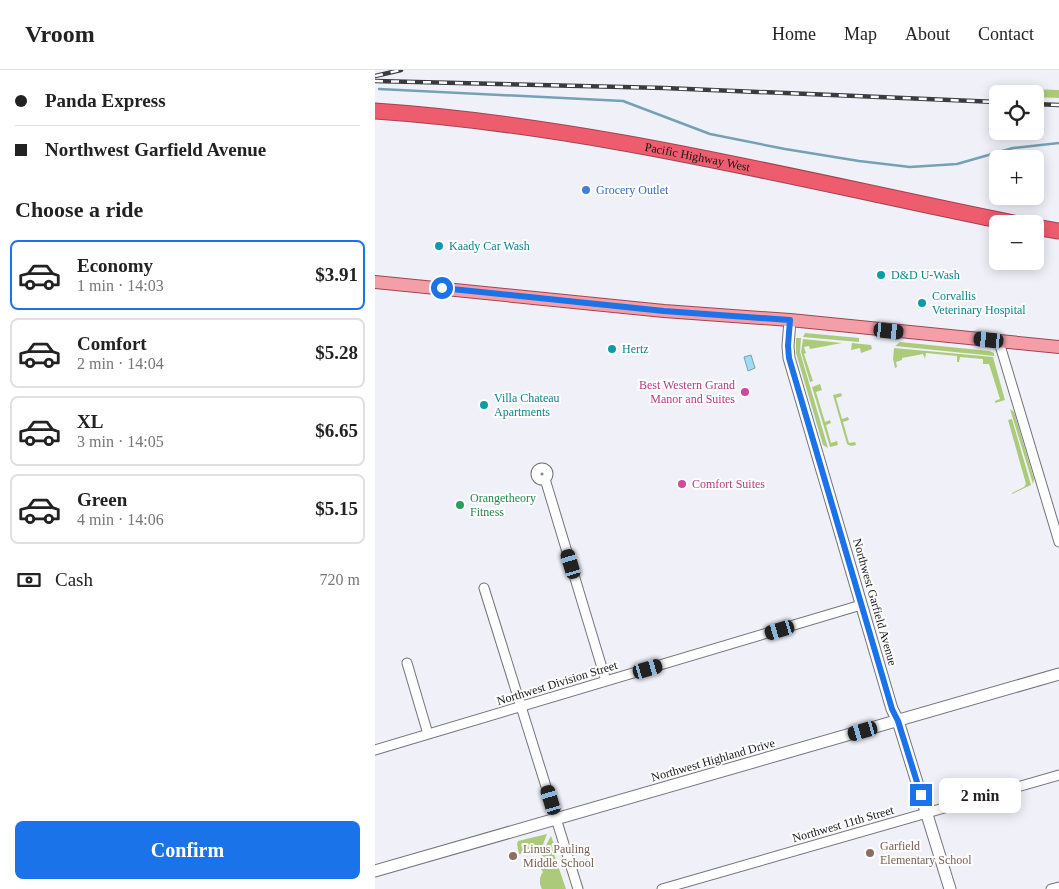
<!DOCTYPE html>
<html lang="en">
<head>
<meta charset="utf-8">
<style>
	:root { --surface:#fff; --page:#f6f6f6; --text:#222; --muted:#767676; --line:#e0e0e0; --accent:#1a73e8 }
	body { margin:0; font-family:"Times New Roman",serif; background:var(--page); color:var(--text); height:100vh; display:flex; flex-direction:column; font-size:19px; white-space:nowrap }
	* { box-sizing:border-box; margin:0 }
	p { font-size:16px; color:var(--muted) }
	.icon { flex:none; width:28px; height:28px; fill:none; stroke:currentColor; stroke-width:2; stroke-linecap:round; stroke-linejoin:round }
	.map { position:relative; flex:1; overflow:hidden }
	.panel { display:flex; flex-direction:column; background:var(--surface); width:375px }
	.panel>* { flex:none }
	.guide { display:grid; align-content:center; height:110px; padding:0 15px; background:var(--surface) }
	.controls { position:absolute; left:614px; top:15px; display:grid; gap:10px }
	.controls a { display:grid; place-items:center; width:55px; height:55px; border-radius:8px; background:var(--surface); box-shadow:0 2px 12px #0003; font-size:25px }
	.end { position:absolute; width:22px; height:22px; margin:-11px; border:6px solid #1a73e8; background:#fff; box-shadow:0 0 0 2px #fff }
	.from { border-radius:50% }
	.bubble { position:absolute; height:35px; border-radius:8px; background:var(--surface); box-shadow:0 2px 12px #0003; font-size:16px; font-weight:800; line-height:35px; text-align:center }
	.car { position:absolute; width:15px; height:30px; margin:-15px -8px; border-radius:6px; box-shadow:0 0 4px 1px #0007; background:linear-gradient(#222 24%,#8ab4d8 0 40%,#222 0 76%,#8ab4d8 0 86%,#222 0) }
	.guide b { display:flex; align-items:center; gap:18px; height:48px; font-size:19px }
	.guide b+b { border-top:1px solid var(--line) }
	.guide i { width:12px; height:12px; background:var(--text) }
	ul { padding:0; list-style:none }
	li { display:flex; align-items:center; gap:15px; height:70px; margin:0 10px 8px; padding:0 5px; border:2px solid var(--line); border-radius:8px }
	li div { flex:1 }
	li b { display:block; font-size:19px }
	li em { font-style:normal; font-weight:800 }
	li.on { border-color:var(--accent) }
	li>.icon { width:45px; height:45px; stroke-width:1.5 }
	h2 { padding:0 15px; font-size:22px; line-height:60px }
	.pay { display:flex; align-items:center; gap:12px; height:55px; padding:0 15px; font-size:19px }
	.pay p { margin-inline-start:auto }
	.action { display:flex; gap:10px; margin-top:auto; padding:10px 15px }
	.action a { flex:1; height:58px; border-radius:8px; background:var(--accent); color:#fff; font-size:20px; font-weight:800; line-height:58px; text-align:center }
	header { display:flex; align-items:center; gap:30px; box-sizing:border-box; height:70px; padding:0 25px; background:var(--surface); border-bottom:1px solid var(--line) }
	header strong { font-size:24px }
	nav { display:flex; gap:28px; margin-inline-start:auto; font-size:18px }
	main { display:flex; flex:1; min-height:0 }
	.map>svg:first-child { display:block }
</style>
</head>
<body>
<header>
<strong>Vroom</strong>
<nav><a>Home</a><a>Map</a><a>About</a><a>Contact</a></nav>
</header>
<main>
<section class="panel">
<div class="guide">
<b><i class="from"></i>Panda Express</b>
<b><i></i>Northwest Garfield Avenue</b>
</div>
<h2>Choose a ride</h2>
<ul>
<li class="on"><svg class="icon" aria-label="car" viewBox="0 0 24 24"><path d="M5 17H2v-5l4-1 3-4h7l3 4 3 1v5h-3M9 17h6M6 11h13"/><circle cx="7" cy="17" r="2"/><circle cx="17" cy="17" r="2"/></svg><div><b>Economy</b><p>1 min · 14:03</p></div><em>$3.91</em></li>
<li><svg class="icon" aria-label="car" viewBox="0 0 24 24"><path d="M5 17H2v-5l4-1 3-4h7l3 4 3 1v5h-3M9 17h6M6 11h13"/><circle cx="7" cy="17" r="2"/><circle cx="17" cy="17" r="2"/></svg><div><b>Comfort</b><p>2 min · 14:04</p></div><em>$5.28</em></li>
<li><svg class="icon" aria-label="car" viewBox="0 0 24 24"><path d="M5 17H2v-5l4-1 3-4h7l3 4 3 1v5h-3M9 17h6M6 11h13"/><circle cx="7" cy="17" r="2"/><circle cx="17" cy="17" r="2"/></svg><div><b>XL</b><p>3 min · 14:05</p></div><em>$6.65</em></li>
<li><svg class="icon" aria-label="car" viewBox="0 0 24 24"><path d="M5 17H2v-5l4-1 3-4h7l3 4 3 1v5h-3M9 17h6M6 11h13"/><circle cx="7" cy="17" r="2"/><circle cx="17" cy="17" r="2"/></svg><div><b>Green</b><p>4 min · 14:06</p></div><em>$5.15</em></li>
</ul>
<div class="pay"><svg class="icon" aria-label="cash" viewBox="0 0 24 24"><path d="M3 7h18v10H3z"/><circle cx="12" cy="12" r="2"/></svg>Cash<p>720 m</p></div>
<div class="action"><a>Confirm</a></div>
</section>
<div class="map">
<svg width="684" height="819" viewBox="0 0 684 819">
	<rect width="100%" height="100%" fill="#f0f0f9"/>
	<!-- green -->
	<path fill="#abcb7b" d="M 626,18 L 684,20 L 684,28 L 660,27 L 660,24 L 625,24 Z
		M 430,263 L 484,268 L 484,272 L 428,267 Z
		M 421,268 L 426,268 L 425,282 L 453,378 L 448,375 L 421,283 Z
		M 428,269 L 467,273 L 435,279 L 434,276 L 429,277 L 431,283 L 429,284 L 438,311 L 435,312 L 426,282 Z
		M 525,272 L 614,281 L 619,283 L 619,286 L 520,276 Z
		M 477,273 L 496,275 L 497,279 L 486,283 L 485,278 L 476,280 Z
		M 519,278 L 618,287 L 630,330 L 620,333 L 620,331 L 625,329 L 614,294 L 608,294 L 608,289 L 585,287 L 584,292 L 582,292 L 582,286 L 551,283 L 550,289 L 548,284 L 527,288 L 527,290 L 521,292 L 522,297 L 520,298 L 518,289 Z
		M 445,314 L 447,320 L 441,322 L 450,352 L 455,350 L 456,353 L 451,355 L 456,373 L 462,371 L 463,375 L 455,377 L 437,317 Z
		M 466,323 L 467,326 L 461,328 L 467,349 L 473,347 L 474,350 L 468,352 L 474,373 L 480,372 L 481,375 L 476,376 L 472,374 L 458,325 Z
		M 635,339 L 639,342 L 659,409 L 658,414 Z
		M 637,349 L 656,415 L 637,424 L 637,423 L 649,417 L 651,414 L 633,350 Z
		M 172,764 L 164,785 L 151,783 L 144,784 L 142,774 L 143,771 Z
		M 176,766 L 179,774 L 179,784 L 191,819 L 167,819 C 164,814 164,807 168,802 L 166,799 L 168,795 L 166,792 L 168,781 Z"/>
	<!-- water -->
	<path fill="#9edcf5" stroke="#75a1b3" d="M 376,285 L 380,298 L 373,301 L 369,287 Z"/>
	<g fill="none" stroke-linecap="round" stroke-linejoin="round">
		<!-- stream -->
		<path stroke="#75a1b3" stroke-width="2.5" d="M 4,19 L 248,31 L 335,64 L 410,79 L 484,91 L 535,97 L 582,94 L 638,78 L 684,73"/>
		<!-- street casing -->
		<g stroke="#73737b" stroke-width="11">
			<path id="street" d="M 624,272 L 684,472
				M161 404a6 6 0 1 1 12 0a6 6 0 1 1-12 0Z
				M 170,409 L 231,611
				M 109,518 L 203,819
				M 32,593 L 53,664
				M 0,680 L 486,535
				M 287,819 L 684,705
				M 676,819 L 684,817"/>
		</g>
		<!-- secondary casing -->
		<g stroke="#73737b" stroke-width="13">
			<path id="secondary" d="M 415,250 L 413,276 L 414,288 L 517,639 L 523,651 L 575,819
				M 0,801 L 684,604"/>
		</g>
		<!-- primary casing -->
		<g stroke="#a24450" stroke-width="14">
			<path id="primary" d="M 0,212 L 289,241 L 415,250 L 684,277"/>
		</g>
		<!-- highway casing -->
		<g stroke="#a24450" stroke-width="17">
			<g id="highway">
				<path id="s1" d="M 0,41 C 219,56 429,111 643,154"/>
				<path d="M 660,157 L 684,161"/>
			</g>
		</g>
		<!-- street -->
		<use href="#street" stroke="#fff" stroke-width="9"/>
		<!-- secondary -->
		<use href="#secondary" stroke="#fff" stroke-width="11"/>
		<!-- primary -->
		<use href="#primary" stroke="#f49ea8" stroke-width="12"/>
		<!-- highway -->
		<use href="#highway" stroke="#ed5d6e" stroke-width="15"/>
		<!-- rail casing -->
		<g stroke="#3b3b3f" stroke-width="4.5">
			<path id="rail" d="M 0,6 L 26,0
				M 0,11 L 289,18 L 622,32
				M 660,34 L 684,35"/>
		</g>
		<!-- rail -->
		<use href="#rail" stroke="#fefefe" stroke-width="2.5" stroke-dasharray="8" stroke-linecap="butt"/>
	</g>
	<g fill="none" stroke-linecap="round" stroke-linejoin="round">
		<!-- route -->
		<path stroke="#1a73e8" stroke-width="6" d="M 67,218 L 289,241 L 415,250 L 413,276 L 414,288 L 517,639 L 523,651 L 546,725"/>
	</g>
	<!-- markers -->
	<circle fill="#3f7fe0" stroke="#fefefe" stroke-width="2" cx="211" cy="120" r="5"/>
	<g fill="#0f9aa8" stroke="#fefefe" stroke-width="2">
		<circle cx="64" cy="176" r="5"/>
		<circle cx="506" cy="205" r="5"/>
		<circle cx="547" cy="233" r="5"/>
		<circle cx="237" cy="279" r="5"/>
		<circle cx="109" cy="335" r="5"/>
	</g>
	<g fill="#d1479c" stroke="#fefefe" stroke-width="2">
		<circle cx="370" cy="322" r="5"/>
		<circle cx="307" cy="414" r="5"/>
	</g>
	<circle fill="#2e9e5b" stroke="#fefefe" stroke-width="2" cx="85" cy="435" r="5"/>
	<g fill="#8d6e63" stroke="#fefefe" stroke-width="2">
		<circle cx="495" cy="783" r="5"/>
		<circle cx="138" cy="786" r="5"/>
	</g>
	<g text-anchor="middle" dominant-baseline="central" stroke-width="4" stroke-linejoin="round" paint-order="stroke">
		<!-- street labels -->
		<g font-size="12" fill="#161619" stroke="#fefefe">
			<text stroke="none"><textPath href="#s1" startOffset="326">Pacific Highway West</textPath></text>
			<text transform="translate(500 532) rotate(74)">Northwest Garfield Avenue</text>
			<text transform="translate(182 613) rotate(-17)">Northwest Division Street</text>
			<text transform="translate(338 690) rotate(-16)">Northwest Highland Drive</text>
			<text transform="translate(468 754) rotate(-16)">Northwest 11th Street</text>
		</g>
		<!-- shop labels -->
		<g font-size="12" fill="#366cbe" stroke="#fefefe" text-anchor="start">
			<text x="221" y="120">Grocery Outlet</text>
		</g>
		<!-- culture labels -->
		<g font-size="12" fill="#0d838f" stroke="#fefefe" text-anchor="start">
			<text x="74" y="176">Kaady Car Wash</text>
			<text x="516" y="205">D&amp;D U-Wash</text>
			<text x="557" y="226">Corvallis<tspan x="557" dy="14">Veterinary Hospital</tspan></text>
			<text x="247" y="279">Hertz</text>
			<text x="119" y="328">Villa Chateau<tspan x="119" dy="14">Apartments</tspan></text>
		</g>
		<!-- hotel labels -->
		<g font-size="12" fill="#b23c85" stroke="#fefefe" text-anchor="end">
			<text x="360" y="315">Best Western Grand<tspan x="360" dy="14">Manor and Suites</tspan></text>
			<text x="317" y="414" text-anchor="start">Comfort Suites</text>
		</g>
		<!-- leisure labels -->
		<g font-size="12" fill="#27864d" stroke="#fefefe" text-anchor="start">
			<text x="95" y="428">Orangetheory<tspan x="95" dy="14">Fitness</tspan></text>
		</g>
		<!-- education labels -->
		<g font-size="12" fill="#785e54" stroke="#fefefe" text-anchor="start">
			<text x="505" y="776">Garfield<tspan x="505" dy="14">Elementary School</tspan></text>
			<text x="148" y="779">Linus Pauling<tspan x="148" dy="14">Middle School</tspan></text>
		</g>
	</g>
</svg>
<div class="controls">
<a><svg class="icon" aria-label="locate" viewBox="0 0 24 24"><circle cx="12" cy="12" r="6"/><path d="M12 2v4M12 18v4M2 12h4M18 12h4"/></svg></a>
<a>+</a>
<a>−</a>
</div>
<i class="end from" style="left:67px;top:218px"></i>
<i class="end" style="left:546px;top:725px"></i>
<div class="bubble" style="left:564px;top:708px;width:82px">2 min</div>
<i class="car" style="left:514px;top:261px;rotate:96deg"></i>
<i class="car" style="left:614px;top:270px;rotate:276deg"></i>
<i class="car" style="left:196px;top:494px;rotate:343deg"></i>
<i class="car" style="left:405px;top:560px;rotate:253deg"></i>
<i class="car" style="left:273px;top:599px;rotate:74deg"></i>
<i class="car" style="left:488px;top:661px;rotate:254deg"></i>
<i class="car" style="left:176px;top:730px;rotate:343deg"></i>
</div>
</main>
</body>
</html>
